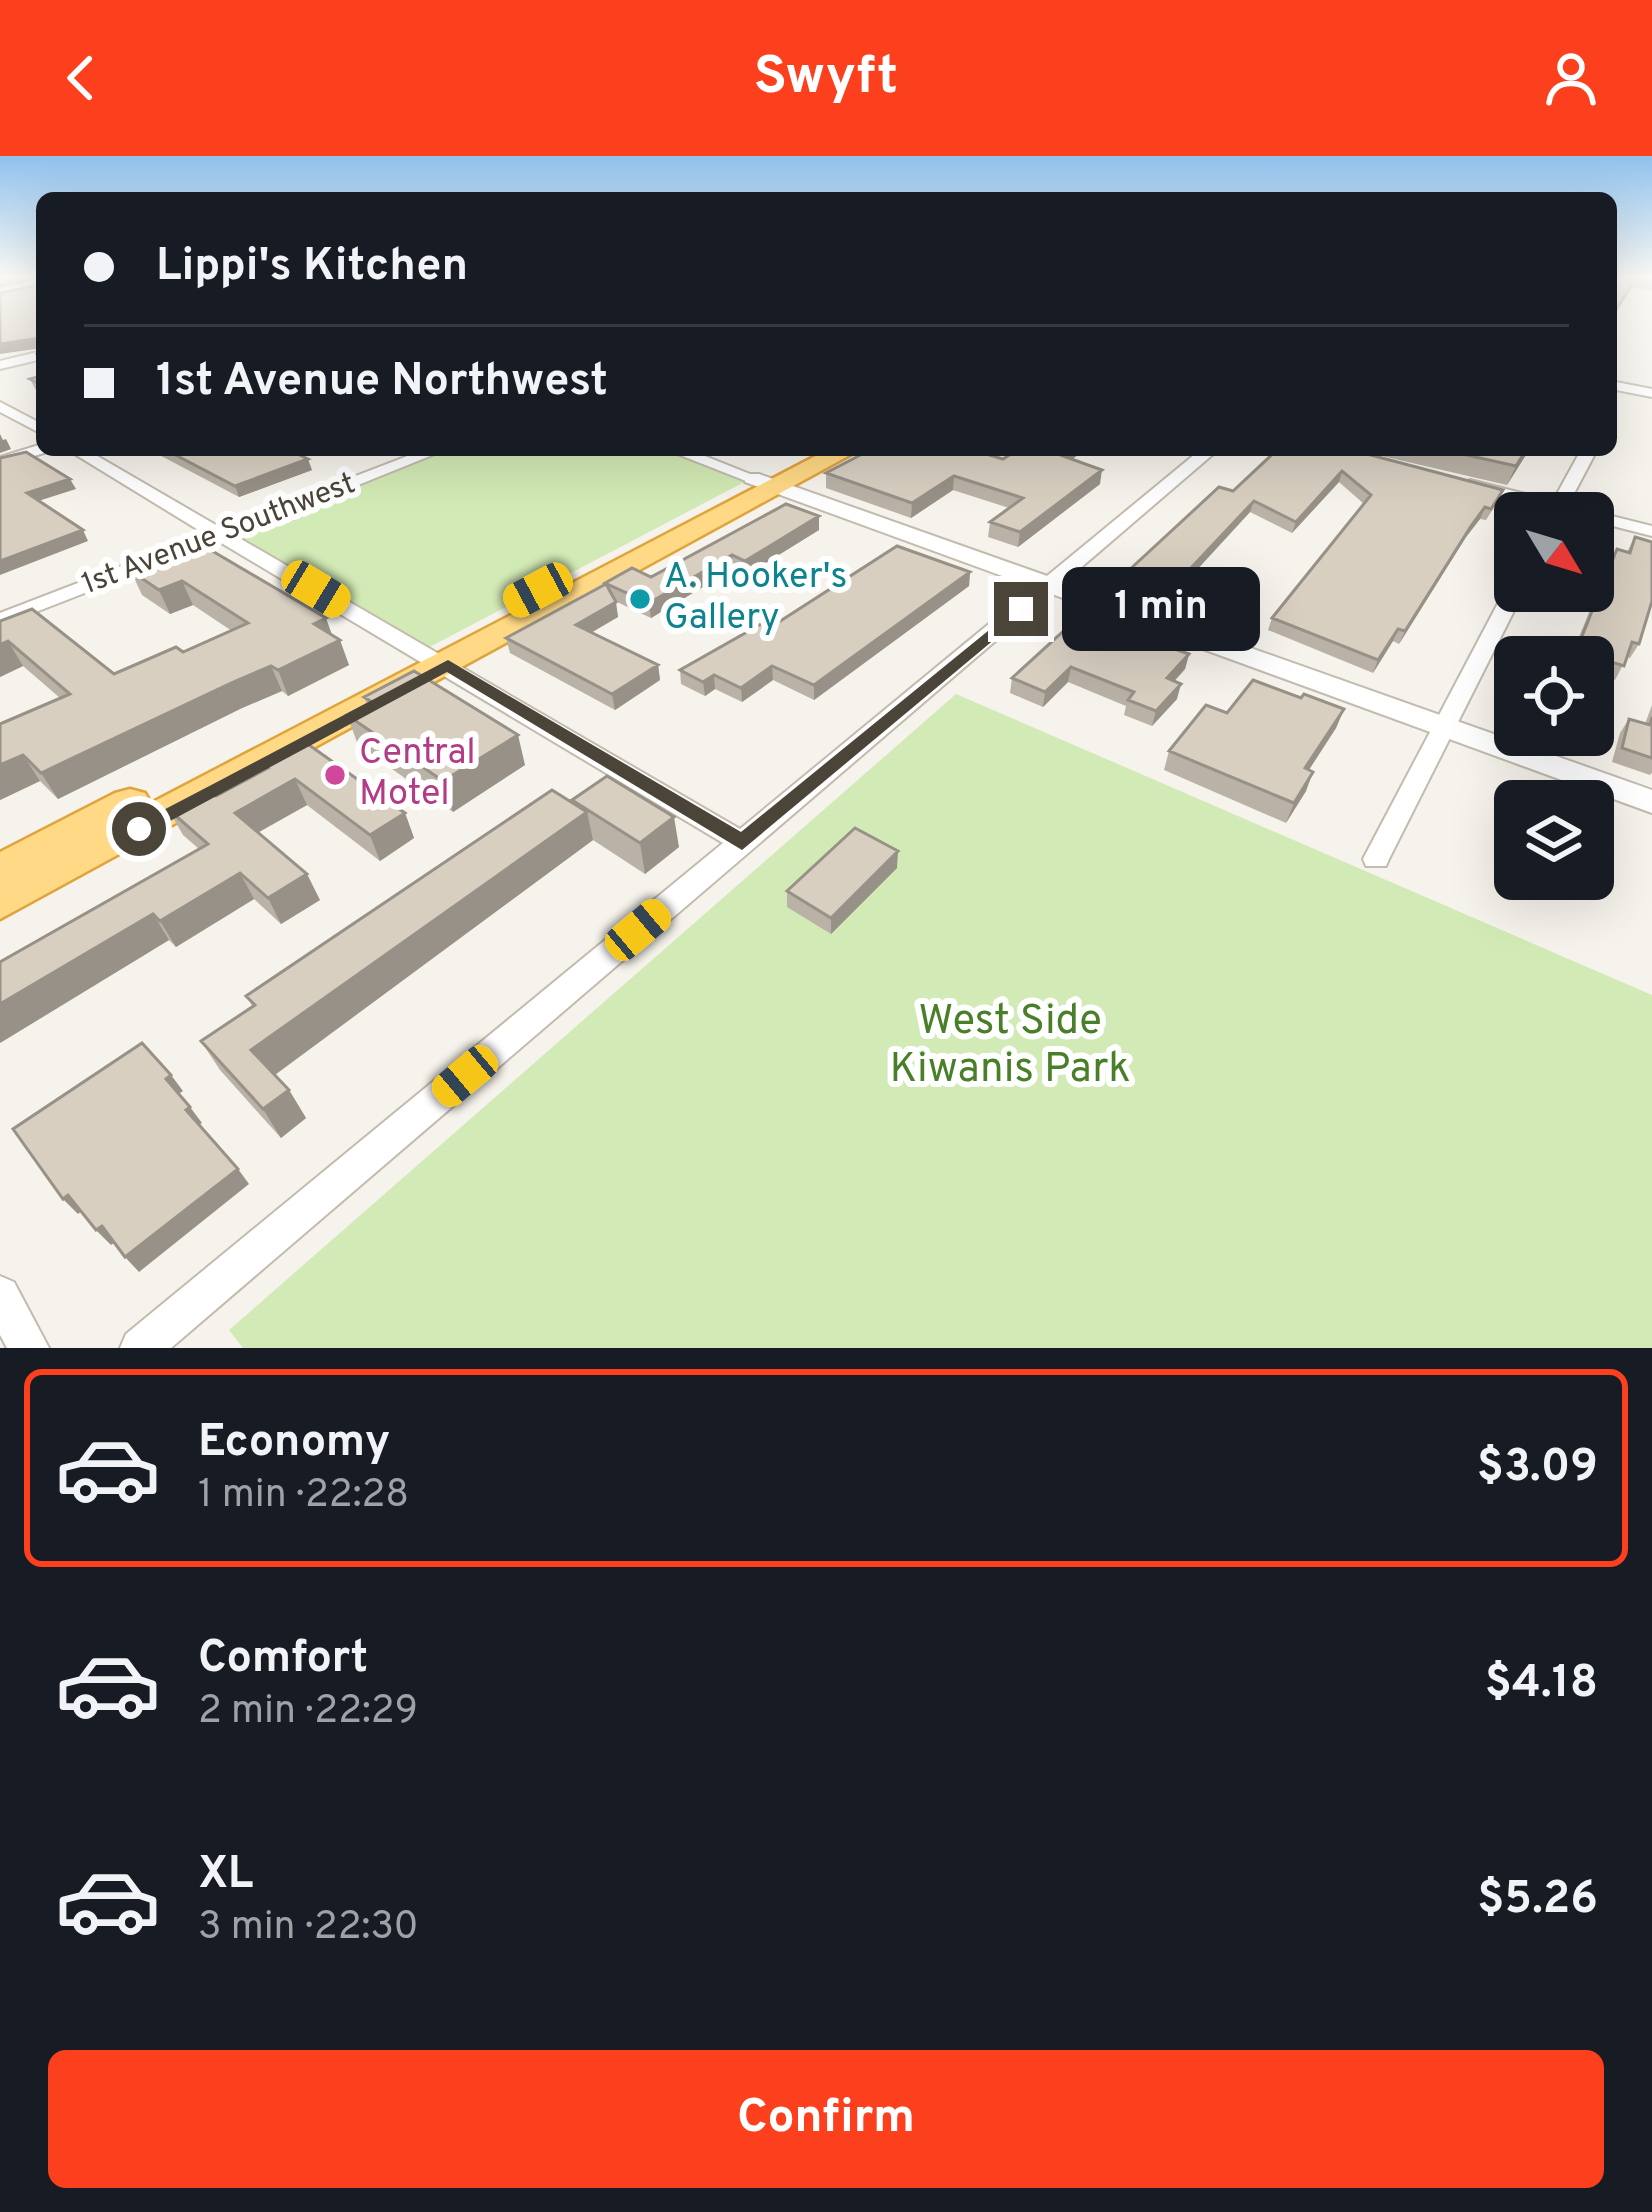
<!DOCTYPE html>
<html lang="en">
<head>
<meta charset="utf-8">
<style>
	:root { --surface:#171b24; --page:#242831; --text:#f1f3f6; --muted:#9ea1a6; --line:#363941; --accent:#fc3f1d }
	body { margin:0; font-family:Overpass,sans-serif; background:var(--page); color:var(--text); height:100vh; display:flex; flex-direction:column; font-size:45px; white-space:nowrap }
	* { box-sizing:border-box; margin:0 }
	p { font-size:39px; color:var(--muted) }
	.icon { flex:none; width:66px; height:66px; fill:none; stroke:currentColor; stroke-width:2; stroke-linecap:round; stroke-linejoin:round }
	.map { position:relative; height:1192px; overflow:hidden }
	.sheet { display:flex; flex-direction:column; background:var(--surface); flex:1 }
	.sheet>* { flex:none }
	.hud { position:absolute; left:36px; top:36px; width:1581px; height:264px; border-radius:18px; box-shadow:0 12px 48px #0002; display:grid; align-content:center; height:264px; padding:0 48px; background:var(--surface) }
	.needle { width:78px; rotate:128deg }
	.buttons { position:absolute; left:1494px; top:336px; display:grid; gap:24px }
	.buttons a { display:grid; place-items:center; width:120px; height:120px; border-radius:18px; background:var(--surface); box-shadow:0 12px 48px #0002; font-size:60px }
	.end { position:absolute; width:54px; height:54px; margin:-27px; border:15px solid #4b4439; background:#fff; box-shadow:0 0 0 6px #fff }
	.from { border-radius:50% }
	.bubble { position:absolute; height:84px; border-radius:18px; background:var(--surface); box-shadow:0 12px 48px #0002; font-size:39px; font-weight:700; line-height:84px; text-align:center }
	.car { position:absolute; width:36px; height:72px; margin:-36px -18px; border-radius:15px; box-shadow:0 0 9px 3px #0007; background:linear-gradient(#f5c518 24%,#345 0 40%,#f5c518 0 76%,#345 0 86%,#f5c518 0) }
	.hud b { display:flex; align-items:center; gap:42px; height:114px; font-size:45px }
	.hud b+b { border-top:3px solid var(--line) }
	.hud i { width:30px; height:30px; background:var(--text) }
	ul { padding:21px 0 0; list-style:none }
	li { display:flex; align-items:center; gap:36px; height:198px; margin:0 24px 18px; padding:0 24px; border:6px solid transparent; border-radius:18px }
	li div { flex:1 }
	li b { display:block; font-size:45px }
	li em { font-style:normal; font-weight:700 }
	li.current { border-color:var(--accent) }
	li>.icon { width:108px; height:108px; stroke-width:1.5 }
	.cta { display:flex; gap:24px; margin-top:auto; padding:24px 48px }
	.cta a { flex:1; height:138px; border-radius:18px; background:var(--accent); color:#fff; font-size:48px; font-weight:700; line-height:138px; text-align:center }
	header { display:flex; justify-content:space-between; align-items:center; height:156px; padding:0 48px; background:var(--accent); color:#fff; font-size:54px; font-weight:700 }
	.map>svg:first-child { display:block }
</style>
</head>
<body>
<header><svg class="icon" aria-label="back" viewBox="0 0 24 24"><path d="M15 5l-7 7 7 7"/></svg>Swyft<svg class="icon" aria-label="person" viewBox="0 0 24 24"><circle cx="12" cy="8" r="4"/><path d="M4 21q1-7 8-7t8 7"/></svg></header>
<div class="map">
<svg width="1652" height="1192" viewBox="0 0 1652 1192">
	<rect width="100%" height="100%" fill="#f6f3ec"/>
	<!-- green -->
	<path fill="#d2eab5" d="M 437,294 L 674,294 L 752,322 L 422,495 L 221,378 Z
		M 956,538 L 1652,839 L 1652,1192 L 243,1192 L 229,1174 Z"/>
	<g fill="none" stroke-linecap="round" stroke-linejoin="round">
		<!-- minor casing -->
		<g stroke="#c2bbae" stroke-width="4">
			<path id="minor" d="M 42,195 L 42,203 L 0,213 L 0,205 Z
				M 1611,225 L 1652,233 L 1652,241 L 1611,233 Z
				M 0,246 L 42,268 L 42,278 L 0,256 Z
				M 42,288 L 42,294 L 47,296 L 0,311 L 0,301 Z
				M 68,294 L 87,294 L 221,372 L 423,294 L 445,294 L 234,379 L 740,673 L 1200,294 L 1218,294 L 171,1192 L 120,1192 L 126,1178 L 723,687 L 218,385 L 0,470 L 0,457 L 205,378 Z
				M 667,294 L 690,294 L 760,322 L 746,325 Z
				M 1581,294 L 1597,294 L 1568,349 L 1652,370 L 1652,380 L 1593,365 L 1593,357 L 1546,357 L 1548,354 L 1462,329 L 1470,324 L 1553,345 Z
				M 1515,428 L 1515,435 L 1524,435 L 1389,703 L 1386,710 L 1366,710 L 1363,703 L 1505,434 Z
				M 0,1120 L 14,1126 L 49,1192 L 7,1192 L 0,1179 Z"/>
		</g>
		<!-- tertiary casing -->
		<g stroke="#c2bbae" stroke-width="4">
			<path id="tertiary" d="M 745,318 L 759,318 L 1652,634 L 1652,657 L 745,326 Z"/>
		</g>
		<!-- trunk casing -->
		<g stroke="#e0a43c" stroke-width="5">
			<path id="trunk" d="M 827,294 L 859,294 L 0,763 L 0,696 L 115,637 L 130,633 L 145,637 L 151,647 Z"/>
		</g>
		<!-- minor -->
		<use href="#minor" fill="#fff" fill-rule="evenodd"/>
		<!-- tertiary -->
		<use href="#tertiary" fill="#fff" fill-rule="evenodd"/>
		<!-- trunk -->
		<use href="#trunk" fill="#ffd985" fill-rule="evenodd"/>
	</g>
	<!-- wall -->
	<path fill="#bab2a6" d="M 1611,122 L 1652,122 L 1652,135 L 1632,131 L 1611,165 Z
		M 42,220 L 42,237 L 35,233 L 30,223 Z
		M 150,294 L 289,294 L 312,314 L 239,341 Z
		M 1085,294 L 1072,303 L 1100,328 L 1018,391 L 988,381 L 990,366 L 1009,352 L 953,334 L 911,362 L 826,332 L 826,317 L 1003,303 Z
		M 1277,294 L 1498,345 L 1486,364 L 1480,363 L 1466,381 L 1399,488 L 1393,485 L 1373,517 L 1268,474 L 1272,462 L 1364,348 L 1339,326 L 1292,377 L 1250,356 L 1170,443 L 1124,427 L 1127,416 L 1233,335 Z
		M 1356,294 L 1529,294 L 1507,329 Z
		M 819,360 L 819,374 L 746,419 L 733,413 L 651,462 L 615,445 L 618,461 L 591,476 L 658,509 L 660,524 L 615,554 L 510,497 L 506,482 L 605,428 L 651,421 Z
		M 1635,381 L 1639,488 L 1630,502 L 1627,501 L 1615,524 L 1593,517 L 1593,501 L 1571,501 L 1609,407 L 1617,393 L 1627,396 Z
		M 197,386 L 332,479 L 349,509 L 288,540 L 282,535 L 242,552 L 58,643 L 40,625 L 0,644 L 60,542 L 23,510 L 0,521 L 0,465 L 114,518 L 183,496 L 232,475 L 193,449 L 170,458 L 142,439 L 131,415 Z
		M 970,416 L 969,430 L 814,544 L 773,524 L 742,546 L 715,533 L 705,540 L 681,528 L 680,514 L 771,471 Z
		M 1080,460 L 1189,498 L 1185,513 L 1174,525 L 1177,543 L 1152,570 L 1124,559 L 1126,550 L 1068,526 L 1043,551 L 1010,537 L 1012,522 Z
		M 364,541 L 525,609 L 453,656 L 358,589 L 347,559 L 367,548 Z
		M 1301,542 L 1344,553 L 1336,572 L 1309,614 L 1306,635 L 1286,667 L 1164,614 L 1169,595 L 1227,557 Z
		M 1652,549 L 1652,617 L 1650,619 L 1612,606 L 1620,577 L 1629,563 L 1645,568 Z
		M 260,606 L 405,657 L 414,682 L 380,705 L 307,649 L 259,676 L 320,744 L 281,768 L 254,743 L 176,791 L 169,784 L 0,887 L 199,693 L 183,679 L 168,653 L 216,640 L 264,614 Z
		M 572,644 L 679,691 L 645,718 L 593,684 L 275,919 L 289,934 L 306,962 L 281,982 L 220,914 L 201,885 L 253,851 L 246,840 L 573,647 Z
		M 897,712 L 831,778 L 787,751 L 787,735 Z"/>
	<!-- shaded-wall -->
	<path fill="#979187" d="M 5,122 L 41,122 L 41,123 L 0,132 L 0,123 Z
		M 40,182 L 42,192 L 0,198 L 0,188 Z
		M 0,278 L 3,284 L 6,283 L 11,293 L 0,297 Z
		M 1068,294 L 1085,294 L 1058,313 L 1060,299 Z
		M 1526,294 L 1529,294 L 1507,329 L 1516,310 Z
		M 308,303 L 312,314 L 239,341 L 235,330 Z
		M 1102,314 L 1100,328 L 1018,391 L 1020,376 Z
		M 1342,315 L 1339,326 L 1292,377 L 1296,366 Z
		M 954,320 L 953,334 L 911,362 L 912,347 Z
		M 70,323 L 76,333 L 32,347 L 27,337 Z
		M 1254,345 L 1250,356 L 1170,443 L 1173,431 Z
		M 1485,351 L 1480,363 L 1466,381 L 1399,488 L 1405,475 L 1471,370 Z
		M 819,360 L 819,374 L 746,419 L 745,405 Z
		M 83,374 L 88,385 L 0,419 L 0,405 Z
		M 732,399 L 733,413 L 651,462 L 649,447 Z
		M 970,416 L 969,430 L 814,544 L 814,529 Z
		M 182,425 L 193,449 L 170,458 L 159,434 Z
		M 616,446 L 618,461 L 579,484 L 576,469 Z
		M 326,462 L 335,487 L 314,468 Z
		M 1398,473 L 1393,485 L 1373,517 L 1378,504 Z
		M 340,484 L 349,509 L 288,540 L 278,514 Z
		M 8,485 L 23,510 L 0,521 L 0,489 Z
		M 1189,498 L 1185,513 L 1163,538 L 1167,522 Z
		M 658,509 L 660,524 L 615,554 L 612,538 Z
		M 271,510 L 282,535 L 242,552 L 58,643 L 41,617 L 231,527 Z
		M 772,510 L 773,524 L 742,546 L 741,532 Z
		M 1071,511 L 1068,526 L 1043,551 L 1045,536 Z
		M 714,519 L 715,533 L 705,540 L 703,526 Z
		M 1181,528 L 1177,543 L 1152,570 L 1156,555 Z
		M 1344,553 L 1336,572 L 1297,632 L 1305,612 Z
		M 518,579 L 525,609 L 453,656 L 443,625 Z
		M 23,599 L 40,625 L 0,644 L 0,609 Z
		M 1313,616 L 1306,635 L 1286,667 L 1294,647 Z
		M 295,623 L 307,649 L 248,682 L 235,657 Z
		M 587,656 L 593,684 L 269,923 L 251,894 Z
		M 405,657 L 414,682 L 380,705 L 370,679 Z
		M 674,661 L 679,691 L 645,718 L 640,687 Z
		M 898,695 L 897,712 L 831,778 L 831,762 Z
		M 240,717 L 254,743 L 176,791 L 160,765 Z
		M 307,718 L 320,744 L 281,768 L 268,742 Z
		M 153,758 L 169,784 L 0,887 L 0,848 Z
		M 171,919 L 183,935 L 177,939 L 166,923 Z
		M 289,934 L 306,962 L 281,982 L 263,953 Z
		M 190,951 L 202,967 L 198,969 L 186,954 Z
		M 238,1013 L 249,1028 L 139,1116 L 125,1101 Z
		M 68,1039 L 83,1054 L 78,1058 L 63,1043 Z
		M 102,1070 L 116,1085 L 111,1089 L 96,1074 Z"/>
	<!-- building -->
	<path fill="#d8cfc1" stroke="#979187" stroke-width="3" d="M 42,122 L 42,201 L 37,198 L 42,193 L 40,182 L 0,188 L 0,137 L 39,129 Z
		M 1611,122 L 1636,122 L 1611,161 Z
		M 42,220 L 42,229 L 30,223 Z
		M 166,294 L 289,294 L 308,303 L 235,330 Z
		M 870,294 L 973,294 L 1003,303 L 1017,294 L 1068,294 L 1060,299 L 1102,314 L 1020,376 L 990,366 L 1023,342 L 954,320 L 912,347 L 826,317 Z
		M 1277,294 L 1316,294 L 1324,296 L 1326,294 L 1352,294 L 1503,334 L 1491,353 L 1485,351 L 1471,370 L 1405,475 L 1398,473 L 1378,504 L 1272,462 L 1371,339 L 1342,315 L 1296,366 L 1254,345 L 1173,431 L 1127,416 L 1219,331 L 1233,335 Z
		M 1444,294 L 1526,294 L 1516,310 Z
		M 26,296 L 70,323 L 27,337 L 83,374 L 0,405 L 0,302 Z
		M 786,348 L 819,360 L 745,405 L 732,399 L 649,447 L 605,427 L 632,412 L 651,421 Z
		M 1635,381 L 1652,386 L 1652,445 L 1639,488 L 1632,486 L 1624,510 L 1576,495 L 1617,393 L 1630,397 Z
		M 197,386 L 326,462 L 314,468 L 340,484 L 278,514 L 271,510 L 231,527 L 41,617 L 23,599 L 0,609 L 0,568 L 70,538 L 8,485 L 0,489 L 0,465 L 32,453 L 114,518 L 176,491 L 183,496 L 248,467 L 182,425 L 159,434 L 131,415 Z
		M 897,390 L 970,416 L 814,529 L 772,510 L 741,532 L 714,519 L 703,526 L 680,514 L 763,467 L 771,471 Z
		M 606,428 L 616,446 L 576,469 L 658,509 L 612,538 L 506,482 Z
		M 1080,460 L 1189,498 L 1167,522 L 1181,528 L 1156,555 L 1128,544 L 1134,536 L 1071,511 L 1045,536 L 1012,522 Z
		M 414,515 L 518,579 L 443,625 L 347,559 L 372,546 L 364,541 Z
		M 1253,524 L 1301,542 L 1304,538 L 1344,553 L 1305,612 L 1313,616 L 1294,647 L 1169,595 L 1206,549 L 1227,557 Z
		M 1652,561 L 1652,602 L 1622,592 L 1629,563 L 1650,569 Z
		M 302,584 L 405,657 L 370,679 L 295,623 L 235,657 L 307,718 L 268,742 L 240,717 L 160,765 L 153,758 L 0,848 L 0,806 L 208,688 L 168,653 L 207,633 L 216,640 L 268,612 L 260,606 Z
		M 607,620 L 674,661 L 640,687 L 572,644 Z
		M 552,634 L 587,656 L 251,894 L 289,934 L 263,953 L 201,885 L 255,849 L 246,840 Z
		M 1550,637 L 1570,645 L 1547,645 Z
		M 1593,653 L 1607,658 L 1598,688 L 1593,686 Z
		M 855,672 L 898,695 L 831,762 L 787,735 Z
		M 142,887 L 171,919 L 166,923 L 190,951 L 186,954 L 238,1013 L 125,1101 L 102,1070 L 96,1074 L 68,1039 L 63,1043 L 13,973 Z"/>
	<!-- sky -->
	<linearGradient id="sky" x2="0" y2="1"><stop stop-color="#8fc1ec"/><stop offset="0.42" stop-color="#fbfaf6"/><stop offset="1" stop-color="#fbfaf6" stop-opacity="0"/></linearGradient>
	<rect width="1652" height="288" fill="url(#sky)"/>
	<!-- route -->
	<path fill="#4b4439" d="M 1021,448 L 1029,453 L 1026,457 L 742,694 L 447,516 L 146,678 L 131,678 L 128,673 L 448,504 L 741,676 Z"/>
	<!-- markers -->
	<circle fill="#0f9aa8" stroke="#fff" stroke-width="4.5" cx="640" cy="443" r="12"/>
	<circle fill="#d1479c" stroke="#fff" stroke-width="4.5" cx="335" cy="619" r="12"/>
	<g text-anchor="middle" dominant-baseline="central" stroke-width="12" stroke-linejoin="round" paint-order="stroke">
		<!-- far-street labels -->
		<g font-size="30" fill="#4b4439" stroke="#fff">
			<text transform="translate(219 379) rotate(-21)">1st Avenue Southwest</text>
		</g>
		<!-- culture labels -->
		<g font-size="36" fill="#0d838f" stroke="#fff" text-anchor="start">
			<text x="664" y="422">A. Hooker's<tspan x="664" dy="41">Gallery</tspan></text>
		</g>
		<!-- hotel labels -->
		<g font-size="36" fill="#b23c85" stroke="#fff" text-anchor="start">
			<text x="359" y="598">Central<tspan x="359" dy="41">Motel</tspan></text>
		</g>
		<!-- near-park labels -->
		<g font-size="42" fill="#4a7f2a" stroke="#fff">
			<text x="1010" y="866">West Side<tspan x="1010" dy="48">Kiwanis Park</tspan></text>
		</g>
	</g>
</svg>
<div class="buttons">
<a><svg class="needle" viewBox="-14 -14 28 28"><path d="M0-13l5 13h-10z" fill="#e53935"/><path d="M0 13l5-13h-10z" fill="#9ea1a6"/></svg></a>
<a><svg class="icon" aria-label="locate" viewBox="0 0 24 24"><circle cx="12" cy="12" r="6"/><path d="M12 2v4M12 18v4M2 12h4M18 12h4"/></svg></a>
<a><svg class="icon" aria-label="layers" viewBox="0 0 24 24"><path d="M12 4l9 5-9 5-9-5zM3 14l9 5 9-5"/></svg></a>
</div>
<i class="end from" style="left:139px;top:673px"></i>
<i class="end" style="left:1021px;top:453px"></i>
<div class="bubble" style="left:1062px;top:411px;width:198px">1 min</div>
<i class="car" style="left:316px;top:433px;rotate:121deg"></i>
<i class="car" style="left:538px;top:434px;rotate:242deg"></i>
<i class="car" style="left:638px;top:774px;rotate:50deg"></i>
<i class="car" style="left:465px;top:920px;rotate:230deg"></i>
<div class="hud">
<b><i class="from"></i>Lippi's Kitchen</b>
<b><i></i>1st Avenue Northwest</b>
</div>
</div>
<section class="sheet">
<ul>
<li class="current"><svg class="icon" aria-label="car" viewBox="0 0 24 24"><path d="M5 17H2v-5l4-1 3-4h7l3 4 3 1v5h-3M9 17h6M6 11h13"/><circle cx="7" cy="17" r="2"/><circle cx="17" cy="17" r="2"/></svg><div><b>Economy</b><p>1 min · 22:28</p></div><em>$3.09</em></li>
<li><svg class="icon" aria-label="car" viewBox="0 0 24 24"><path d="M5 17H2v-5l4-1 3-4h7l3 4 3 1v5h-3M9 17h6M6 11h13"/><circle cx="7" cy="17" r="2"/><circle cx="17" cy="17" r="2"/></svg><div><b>Comfort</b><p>2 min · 22:29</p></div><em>$4.18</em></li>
<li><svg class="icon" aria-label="car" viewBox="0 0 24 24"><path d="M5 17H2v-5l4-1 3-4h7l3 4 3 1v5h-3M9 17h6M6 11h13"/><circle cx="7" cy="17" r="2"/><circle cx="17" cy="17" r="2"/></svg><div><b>XL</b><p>3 min · 22:30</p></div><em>$5.26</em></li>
</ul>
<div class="cta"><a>Confirm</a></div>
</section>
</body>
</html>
